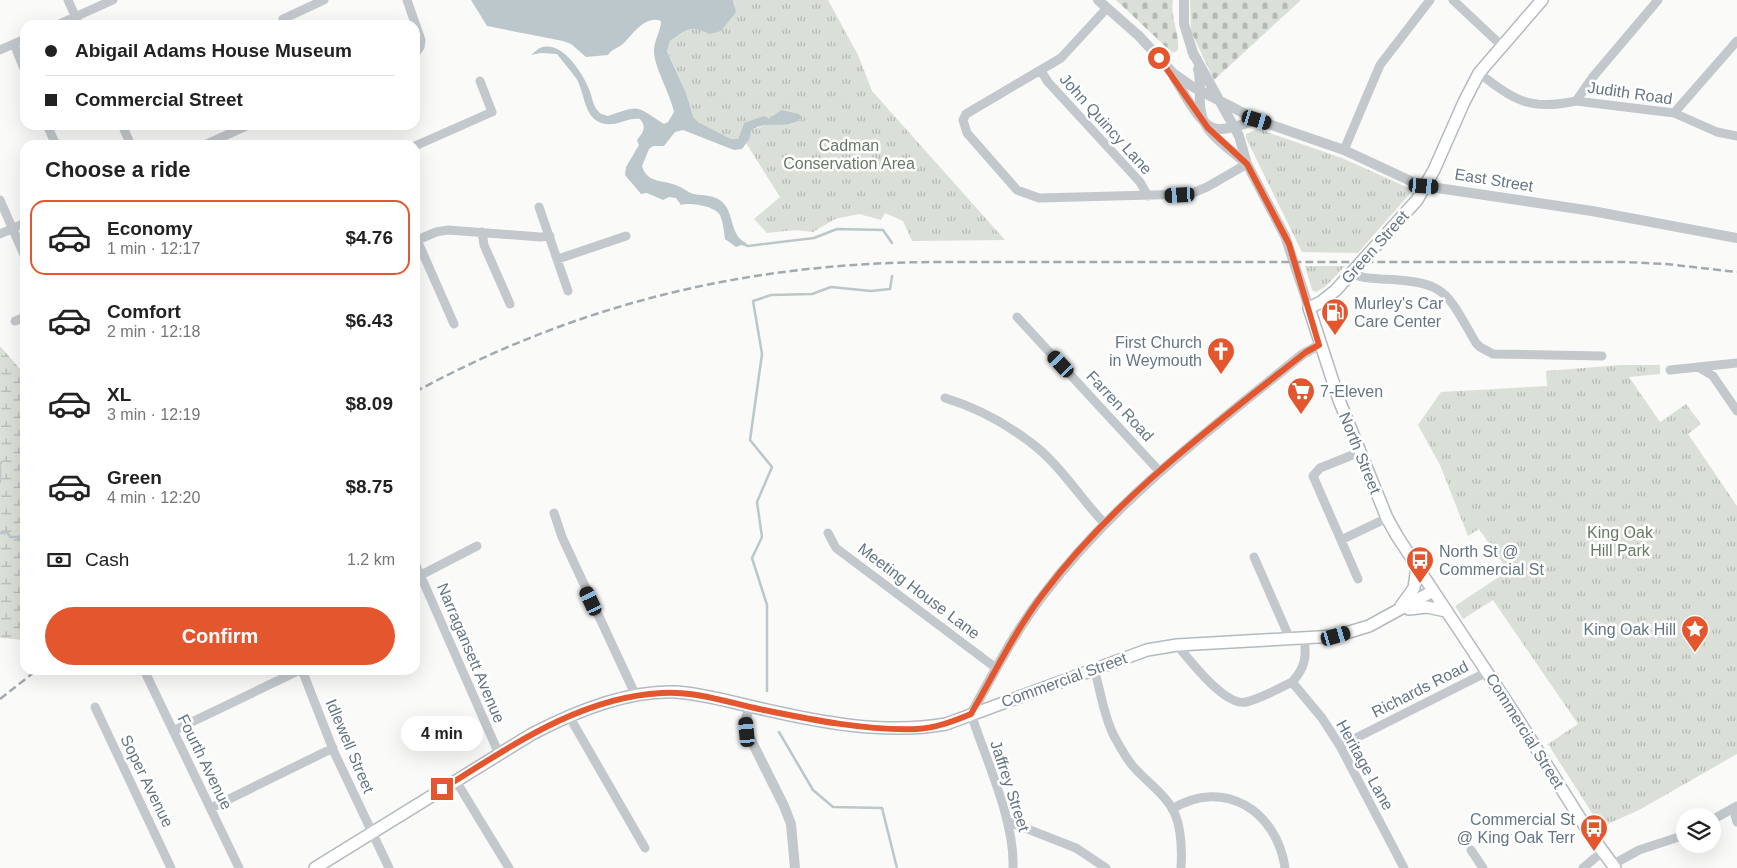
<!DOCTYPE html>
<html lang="en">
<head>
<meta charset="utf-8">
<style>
	:root { --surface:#fff; --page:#f6f6f6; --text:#222; --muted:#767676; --line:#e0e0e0; --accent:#e4572e }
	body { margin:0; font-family:Helvetica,sans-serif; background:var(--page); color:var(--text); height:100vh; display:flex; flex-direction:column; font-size:19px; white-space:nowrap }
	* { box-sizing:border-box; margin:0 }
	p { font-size:16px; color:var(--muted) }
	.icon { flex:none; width:28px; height:28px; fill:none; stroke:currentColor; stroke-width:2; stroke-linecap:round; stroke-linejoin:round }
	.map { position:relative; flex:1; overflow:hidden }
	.sheet { position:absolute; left:20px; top:140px; width:400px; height:535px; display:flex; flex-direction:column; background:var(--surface); border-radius:15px; box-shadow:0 5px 20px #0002 }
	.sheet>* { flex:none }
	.top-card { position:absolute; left:20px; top:20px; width:400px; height:110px; border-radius:15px; box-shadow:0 5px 20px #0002; display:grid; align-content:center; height:110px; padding:0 25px; background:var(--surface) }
	.tools { position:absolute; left:1676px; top:808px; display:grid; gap:10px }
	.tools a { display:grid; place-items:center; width:45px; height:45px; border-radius:50%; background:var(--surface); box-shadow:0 5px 20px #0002; font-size:25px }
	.end { position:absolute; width:22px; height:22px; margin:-11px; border:6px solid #e4572e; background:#fff; box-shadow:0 0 0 2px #fff }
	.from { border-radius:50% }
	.bubble { position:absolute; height:35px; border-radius:18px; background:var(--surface); box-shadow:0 5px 20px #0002; font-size:16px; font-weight:600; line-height:35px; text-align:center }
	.car { position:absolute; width:15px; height:30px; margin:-15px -8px; border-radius:6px; box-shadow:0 0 4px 1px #0007; background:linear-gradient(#222 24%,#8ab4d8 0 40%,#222 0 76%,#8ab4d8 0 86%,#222 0) }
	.top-card b { display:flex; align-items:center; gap:18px; height:48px; font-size:19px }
	.top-card b+b { border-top:1px solid var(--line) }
	.top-card i { width:12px; height:12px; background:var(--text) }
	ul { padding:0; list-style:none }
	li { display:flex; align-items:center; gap:15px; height:75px; margin:0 10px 8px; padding:0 15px; border:2px solid transparent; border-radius:15px }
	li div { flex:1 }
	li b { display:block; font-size:19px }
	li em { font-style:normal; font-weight:600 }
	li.selected { border-color:var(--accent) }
	li>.icon { width:45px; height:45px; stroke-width:1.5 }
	h2 { padding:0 25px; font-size:22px; line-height:60px }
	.pay { display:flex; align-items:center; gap:12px; height:55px; padding:0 25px; font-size:19px }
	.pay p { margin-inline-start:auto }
	.button { display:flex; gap:10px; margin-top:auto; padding:10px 25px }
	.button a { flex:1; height:58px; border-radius:30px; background:var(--accent); color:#fff; font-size:20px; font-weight:600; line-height:58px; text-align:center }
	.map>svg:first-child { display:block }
</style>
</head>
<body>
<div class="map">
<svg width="1737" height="868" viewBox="0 0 1737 868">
	<defs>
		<pattern id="grass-tufts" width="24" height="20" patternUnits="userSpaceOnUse" patternTransform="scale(1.25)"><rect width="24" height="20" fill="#dadfd7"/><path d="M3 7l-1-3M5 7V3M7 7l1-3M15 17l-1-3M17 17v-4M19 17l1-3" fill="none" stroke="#b4b9b4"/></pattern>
		<pattern id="wetland-marsh" width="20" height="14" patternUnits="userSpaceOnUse" patternTransform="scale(1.25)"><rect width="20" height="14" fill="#dadfd7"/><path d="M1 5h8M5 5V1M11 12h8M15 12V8" fill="none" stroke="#b4b9b4"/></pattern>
		<pattern id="cemetery-stones" width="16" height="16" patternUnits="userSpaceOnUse" patternTransform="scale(1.25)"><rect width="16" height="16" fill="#dadfd7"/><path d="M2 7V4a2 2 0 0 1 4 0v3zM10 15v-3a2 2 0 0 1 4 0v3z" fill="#b4b9b4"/></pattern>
	</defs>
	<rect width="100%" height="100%" fill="#fafaf8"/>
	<!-- grass -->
	<path fill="url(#grass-tufts)" d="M 733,0 L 828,0 L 858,55 L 872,91 L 1005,240 L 912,241 L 903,221 L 885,213 L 881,220 L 859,214 L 835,219 L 813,232 L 795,230 L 767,233 L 754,219 L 780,197 L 746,143 L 750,138 L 751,131 C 760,124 781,123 793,124 L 781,110 L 773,118 L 744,123 L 738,139 L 731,139 L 698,122 L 692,117 L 686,93 L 667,50 L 670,41 C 687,30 690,24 709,34 L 735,6 Z
		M 1258,129 L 1342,158 L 1413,190 L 1358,253 L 1302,252 L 1246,138 L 1246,134 Z
		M 1305,266 L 1345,266 L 1325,287 L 1316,292 L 1312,290 Z
		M 1621,365 L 1660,365 L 1660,374 L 1629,377 L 1660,422 L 1686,404 L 1701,424 L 1688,434 L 1737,506 L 1737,754 L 1639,810 L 1601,827 L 1548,744 L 1578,724 L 1493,600 L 1463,619 L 1455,606 L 1508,571 L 1479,529 L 1468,536 L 1440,465 L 1418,425 L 1441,392 L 1547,386 L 1546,371 Z"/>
	<!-- wetland -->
	<path fill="url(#wetland-marsh)" d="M 0,346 L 20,369 L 25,382 L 25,640 L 0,638 Z"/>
	<!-- cemetery -->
	<path fill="url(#cemetery-stones)" d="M 1116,0 L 1173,0 C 1170,18 1180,34 1178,50 L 1173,53 L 1166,47 Z
		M 1190,0 L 1301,0 L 1214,80 L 1191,31 Z"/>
	<!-- water -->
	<path fill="#bbc7cb" d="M 471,0 L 733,0 L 736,12 L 721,31 L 709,34 C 690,24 686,30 670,41 L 667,51 L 686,93 L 693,117 L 698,122 L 731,139 L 738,139 L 744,123 L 764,116 L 769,119 L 781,110 L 799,114 L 802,117 C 788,132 766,118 751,131 L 750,138 L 742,149 L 734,150 L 683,130 L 675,132 L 664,146 L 653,146 L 649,149 L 642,166 C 647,183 662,180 676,185 C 682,187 687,192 693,194 C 700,195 709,195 716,198 C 737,207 727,236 747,243 L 736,247 L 725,239 C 724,232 723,222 720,215 C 715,206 689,202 681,205 L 676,198 L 669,197 L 663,200 L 647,193 L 641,194 L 625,175 L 626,167 L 639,145 L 637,140 C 643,132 647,128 640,119 C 628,117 618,126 606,124 C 583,121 586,94 576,78 C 570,70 563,62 557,54 L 541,53 L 531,55 C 534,53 537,49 540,48 C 562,39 583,74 589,89 C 592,96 593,106 598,111 C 600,114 604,115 608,116 C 641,105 634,105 664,124 L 668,122 L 674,112 C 670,93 654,67 654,51 C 654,40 661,31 661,21 C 645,15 634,33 624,43 C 618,48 612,49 608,55 L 586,57 L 571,44 L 563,41 L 487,26 Z"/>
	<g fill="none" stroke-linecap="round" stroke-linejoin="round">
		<!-- stream -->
		<path stroke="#bbc7cb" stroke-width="2.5" d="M 740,243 L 748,246 L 814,238 L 837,229 L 883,230 L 892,243
			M 0,464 L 1,463
			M 0,467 L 0,482
			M 0,533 L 8,533 L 10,537 L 25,537
			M 767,691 L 767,605 L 752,558 L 762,537 L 757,502 L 772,467 L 750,440 L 762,354 L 753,301 L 771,295 L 812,294 L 831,287 L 871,291 L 890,289 L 892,276
			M 779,732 L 813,790 L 833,807 L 882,808 L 897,868"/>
		<!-- secondary casing -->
		<g stroke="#b3babf" stroke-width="14">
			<path id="secondary" d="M 1542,0 L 1479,73 L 1464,102 L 1434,170 L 1417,200 L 1336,290 L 1321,302 L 1309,308 L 1339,400 L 1387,518 L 1397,536 L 1514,713 L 1588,831 L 1615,868
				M 1401,606 L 1414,588 L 1417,567
				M 1409,609 L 1427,607 L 1446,611
				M 315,868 L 532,734 C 574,712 627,690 676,692 C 704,694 731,702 758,708 C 818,722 884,735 946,724 L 1147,650 L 1177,645 L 1336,636 L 1369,626 L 1433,591"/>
		</g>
		<!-- minor -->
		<path stroke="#c3c8cc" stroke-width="9" d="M 68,0 L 79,25
			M 407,0 L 421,40 L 420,47 L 415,54
			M 1453,0 L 1503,47
			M 1107,8 L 1061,58 L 966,114 L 963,120 L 967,133 L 1017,190 L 1039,198 L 1190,194 L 1207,187 L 1247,164
			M 283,19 L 324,0
			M 57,25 L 113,0
			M 14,44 L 25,71
			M 0,50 L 25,39
			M 1041,71 L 1048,82 L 1140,182 L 1148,196
			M 1479,73 C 1515,101 1530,111 1576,101 L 1592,78 L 1658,0
			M 1576,101 L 1674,113 L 1717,132 L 1737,136
			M 1674,113 L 1737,41
			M 47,125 L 56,145
			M 122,125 L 131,145
			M 204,145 L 249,125
			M 415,146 L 492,112 L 480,81
			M 1344,150 L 1380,65 L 1430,0
			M 0,200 L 25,257
			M 539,207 L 568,291
			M 482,232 L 484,245 L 510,304
			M 0,234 L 25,223
			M 417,240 L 454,324
			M 415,241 L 436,232 L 448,230 L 540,237 L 550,236
			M 558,259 L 626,236
			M 1352,272 C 1360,279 1371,278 1381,279 C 1447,282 1445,290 1476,343 L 1480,347 L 1493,354 L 1602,356
			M 1017,317 L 1160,472
			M 15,321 L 25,317
			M 1698,367 L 1713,376 L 1737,411
			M 1670,370 L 1737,363
			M 945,398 C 975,407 1005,423 1030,442 C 1059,463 1080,498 1105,524
			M 554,513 L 562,537 L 636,696
			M 828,533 L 836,548 L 996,668
			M 1341,540 L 1387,518
			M 1254,557 L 1290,639
			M 415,563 L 499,754
			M 421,575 L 477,546
			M 1358,579 L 1313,476 L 1320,468 L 1360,452
			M 1177,645 C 1190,660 1225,707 1246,702 C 1262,698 1278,689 1292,682 C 1305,668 1307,657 1304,638
			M 1094,669 C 1101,691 1103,715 1114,736 C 1119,745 1125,757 1132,765 C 1145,781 1167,795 1175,814 C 1182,831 1182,851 1181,868
			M 144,670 L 239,868
			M 302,670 L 334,752 L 389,868
			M 1292,682 L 1322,718 L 1340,746 L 1404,868
			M 95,707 L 171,868
			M 971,714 C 986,760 1015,821 1013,868
			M 569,716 L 645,848
			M 173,731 L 300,670
			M 1340,746 L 1487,672
			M 456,781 L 509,868
			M 211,808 L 333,748
			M 1733,808 L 1737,822
			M 1172,809 C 1224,777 1277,811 1285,868
			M 1712,820 L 1737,806
			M 1007,821 L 1076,848 L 1106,868
			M 1471,850 L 1483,868
			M 1612,865 L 1639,850 L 1685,835
			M 1583,868 L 1602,852"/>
		<!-- tertiary -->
		<path stroke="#c3c8cc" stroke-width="10" d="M 1098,0 L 1139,36 L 1173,73 L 1193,87 L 1257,120 L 1344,150 L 1415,183 L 1424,186 L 1592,211 L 1737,238
			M 1184,0 L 1184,24 L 1194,56
			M 1192,51 L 1239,136 L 1247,164 L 1285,236 L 1309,308
			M 1198,69 C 1202,84 1198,98 1201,112 C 1204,134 1232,150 1247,164
			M 1174,77 C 1183,91 1201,129 1218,129 C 1231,130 1245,123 1257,120
			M 749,706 L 746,720 L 747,732 L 784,806 L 791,824 L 795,868
			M 971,714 C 994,673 1015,631 1044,594 C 1115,500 1212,428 1303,354 L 1319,345"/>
		<!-- secondary -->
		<use href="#secondary" stroke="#fff" stroke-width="11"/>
		<!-- rail -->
		<path stroke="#a2aab0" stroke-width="2.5" stroke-dasharray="8 4" stroke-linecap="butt" d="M 415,392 C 579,303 748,263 934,262 L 1625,262 L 1666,264 L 1737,272
			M 0,699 L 37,670"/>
	</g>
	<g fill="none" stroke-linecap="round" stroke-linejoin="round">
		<!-- route -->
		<path stroke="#e4572e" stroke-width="6" d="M 442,789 C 510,747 580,697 662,693 C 695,691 727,702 759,709 C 808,719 866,731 917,729 C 936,728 954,721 971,714 C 994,674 1015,631 1043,594 C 1114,499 1214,425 1306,352 L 1319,345 L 1289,244 L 1247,164 L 1208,128 L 1159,58"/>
	</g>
	<!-- icons -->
	<defs>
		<g id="fuel-pin" transform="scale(1.4375)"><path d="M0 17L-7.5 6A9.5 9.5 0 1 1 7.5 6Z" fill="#e4572e" stroke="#fff"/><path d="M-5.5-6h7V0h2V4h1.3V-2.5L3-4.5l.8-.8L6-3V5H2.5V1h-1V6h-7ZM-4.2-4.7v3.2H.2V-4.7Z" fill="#fff"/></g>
		<g id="church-pin" transform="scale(1.4375)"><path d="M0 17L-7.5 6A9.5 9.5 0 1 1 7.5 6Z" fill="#e4572e" stroke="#fff"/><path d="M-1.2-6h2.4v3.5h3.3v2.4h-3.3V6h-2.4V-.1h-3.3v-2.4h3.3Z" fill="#fff"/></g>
		<g id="supermarket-pin" transform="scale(1.4375)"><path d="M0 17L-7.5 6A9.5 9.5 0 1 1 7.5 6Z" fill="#e4572e" stroke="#fff"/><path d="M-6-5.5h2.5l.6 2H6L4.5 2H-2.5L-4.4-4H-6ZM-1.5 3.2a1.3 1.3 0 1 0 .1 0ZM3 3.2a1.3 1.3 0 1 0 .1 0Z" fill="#fff"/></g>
		<g id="bus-pin" transform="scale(1.4375)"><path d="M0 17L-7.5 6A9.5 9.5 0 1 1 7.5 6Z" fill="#e4572e" stroke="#fff"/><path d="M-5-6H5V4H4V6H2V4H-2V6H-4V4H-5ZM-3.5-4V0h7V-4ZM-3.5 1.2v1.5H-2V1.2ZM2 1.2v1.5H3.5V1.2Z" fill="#fff"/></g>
		<g id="sight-pin" transform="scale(1.4375)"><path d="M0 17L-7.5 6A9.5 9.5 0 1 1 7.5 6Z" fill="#e4572e" stroke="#fff"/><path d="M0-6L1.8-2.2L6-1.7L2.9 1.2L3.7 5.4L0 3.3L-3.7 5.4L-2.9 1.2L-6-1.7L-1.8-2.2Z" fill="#fff"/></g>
	</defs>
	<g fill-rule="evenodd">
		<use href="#fuel-pin" x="1335" y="312"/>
		<use href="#church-pin" x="1221" y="351"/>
		<use href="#supermarket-pin" x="1301" y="391"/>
		<use href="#bus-pin" x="1420" y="560"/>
		<use href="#sight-pin" x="1695" y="629"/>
		<use href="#bus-pin" x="1594" y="828"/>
	</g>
	<g text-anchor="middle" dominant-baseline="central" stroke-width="5" stroke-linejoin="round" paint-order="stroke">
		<!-- street labels -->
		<g font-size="16" fill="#657683" stroke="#fff">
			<text transform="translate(1630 93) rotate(8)">Judith Road</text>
			<text transform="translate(1106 124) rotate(48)">John Quincy Lane</text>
			<text transform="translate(1494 180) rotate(9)">East Street</text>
			<text transform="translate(1375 247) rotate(-48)">Green Street</text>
			<text transform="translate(1120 406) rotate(47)">Farren Road</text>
			<text transform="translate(1360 453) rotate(68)">North Street</text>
			<text transform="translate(919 591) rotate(37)">Meeting House Lane</text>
			<text transform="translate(471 653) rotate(67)">Narragansett Avenue</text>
			<text transform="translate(1064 680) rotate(-20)">Commercial Street</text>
			<text transform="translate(1420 689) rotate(-27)">Richards Road</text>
			<text transform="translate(1525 731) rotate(58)">Commercial Street</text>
			<text transform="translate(350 746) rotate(67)">Idlewell Street</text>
			<text transform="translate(205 762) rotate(64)">Fourth Avenue</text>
			<text transform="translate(1365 765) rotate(61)">Heritage Lane</text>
			<text transform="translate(147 781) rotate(64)">Soper Avenue</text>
			<text transform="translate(1010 786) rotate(72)">Jaffrey Street</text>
		</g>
		<!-- park labels -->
		<g font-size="16" fill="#687a64" stroke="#fff">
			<text x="849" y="145">Cadman<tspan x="849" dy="18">Conservation Area</tspan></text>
			<text x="1620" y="532">King Oak<tspan x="1620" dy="18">Hill Park</tspan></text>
		</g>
		<!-- poi labels -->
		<g font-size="16" fill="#657683" stroke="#fff" text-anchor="start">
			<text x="1354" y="303">Murley's Car<tspan x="1354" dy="18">Care Center</tspan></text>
			<text x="1202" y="342" text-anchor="end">First Church<tspan x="1202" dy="18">in Weymouth</tspan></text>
			<text x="1320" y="391">7-Eleven</text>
			<text x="1439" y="551">North St @<tspan x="1439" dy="18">Commercial St</tspan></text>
			<text x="1676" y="629" text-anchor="end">King Oak Hill</text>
			<text x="1575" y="819" text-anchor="end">Commercial St<tspan x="1575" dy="18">@ King Oak Terr</tspan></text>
		</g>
	</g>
</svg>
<div class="tools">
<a><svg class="icon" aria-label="layers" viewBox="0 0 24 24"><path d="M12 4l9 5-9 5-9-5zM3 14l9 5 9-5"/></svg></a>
</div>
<i class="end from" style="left:1159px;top:58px"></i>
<i class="end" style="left:442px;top:789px"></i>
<div class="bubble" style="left:401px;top:716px;width:82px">4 min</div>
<i class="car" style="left:1257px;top:120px;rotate:107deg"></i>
<i class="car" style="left:1424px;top:186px;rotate:94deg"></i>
<i class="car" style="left:1180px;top:195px;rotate:267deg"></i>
<i class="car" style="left:1061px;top:364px;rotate:317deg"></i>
<i class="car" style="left:591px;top:601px;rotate:335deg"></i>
<i class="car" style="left:1336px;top:636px;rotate:74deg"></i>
<i class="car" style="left:747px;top:732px;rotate:355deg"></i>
<div class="top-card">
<b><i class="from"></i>Abigail Adams House Museum</b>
<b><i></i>Commercial Street</b>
</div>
<section class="sheet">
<h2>Choose a ride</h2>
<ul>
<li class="selected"><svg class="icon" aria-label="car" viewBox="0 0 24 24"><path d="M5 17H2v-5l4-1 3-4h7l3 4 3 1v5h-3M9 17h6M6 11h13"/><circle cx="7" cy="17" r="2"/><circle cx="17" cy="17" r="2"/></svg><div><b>Economy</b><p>1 min · 12:17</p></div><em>$4.76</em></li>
<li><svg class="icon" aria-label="car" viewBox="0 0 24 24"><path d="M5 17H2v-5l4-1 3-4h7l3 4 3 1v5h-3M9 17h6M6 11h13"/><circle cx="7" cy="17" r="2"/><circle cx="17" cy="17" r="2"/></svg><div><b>Comfort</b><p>2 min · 12:18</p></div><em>$6.43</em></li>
<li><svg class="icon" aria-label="car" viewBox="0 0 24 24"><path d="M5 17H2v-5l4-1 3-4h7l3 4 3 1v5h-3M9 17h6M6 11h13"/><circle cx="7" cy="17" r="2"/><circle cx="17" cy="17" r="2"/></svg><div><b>XL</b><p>3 min · 12:19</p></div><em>$8.09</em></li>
<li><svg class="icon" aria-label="car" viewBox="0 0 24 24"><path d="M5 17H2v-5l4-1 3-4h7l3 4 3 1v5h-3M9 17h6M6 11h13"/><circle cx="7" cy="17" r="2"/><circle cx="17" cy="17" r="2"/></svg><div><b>Green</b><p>4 min · 12:20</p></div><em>$8.75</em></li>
</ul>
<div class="pay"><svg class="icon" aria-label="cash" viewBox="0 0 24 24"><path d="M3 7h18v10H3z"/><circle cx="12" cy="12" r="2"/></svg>Cash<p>1.2 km</p></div>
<div class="button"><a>Confirm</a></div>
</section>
</div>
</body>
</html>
